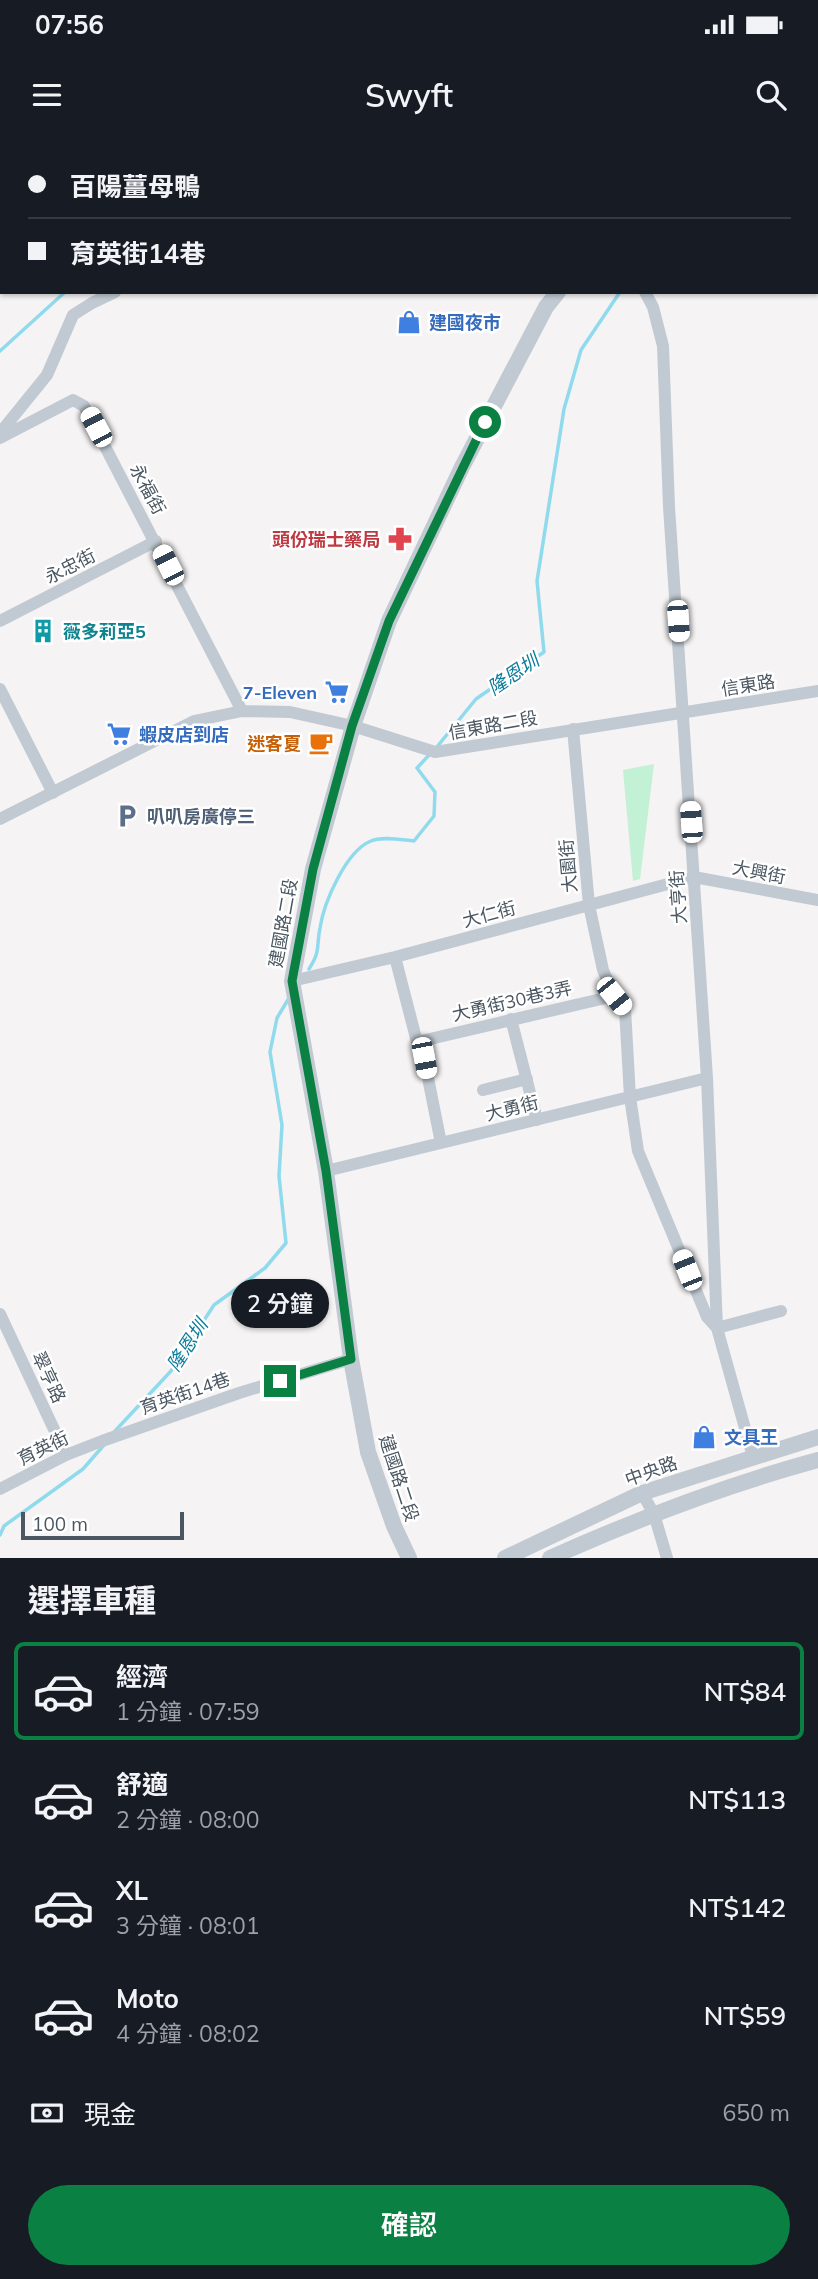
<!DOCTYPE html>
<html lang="zh-TW">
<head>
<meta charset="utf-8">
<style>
	:root { --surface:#171b24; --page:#20242c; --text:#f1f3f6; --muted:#9ea1a6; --line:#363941; --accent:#0b8043 }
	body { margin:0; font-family:Mulish,"Noto Sans TC",sans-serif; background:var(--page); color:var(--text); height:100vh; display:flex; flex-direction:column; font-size:26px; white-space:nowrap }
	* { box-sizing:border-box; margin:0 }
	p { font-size:23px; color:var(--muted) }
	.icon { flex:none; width:38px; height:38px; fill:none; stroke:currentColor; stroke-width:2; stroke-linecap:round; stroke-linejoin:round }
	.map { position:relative; height:1418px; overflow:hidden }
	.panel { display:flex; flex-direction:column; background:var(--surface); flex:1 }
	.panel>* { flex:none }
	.hud { position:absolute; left:0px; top:0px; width:819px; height:154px; box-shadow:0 2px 5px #0004; display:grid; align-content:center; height:154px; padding:0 28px; background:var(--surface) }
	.scale { position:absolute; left:21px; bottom:18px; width:163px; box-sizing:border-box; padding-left:7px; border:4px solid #4a5661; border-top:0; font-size:19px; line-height:24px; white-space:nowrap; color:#4a5661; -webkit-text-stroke:5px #fff; paint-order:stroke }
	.end { position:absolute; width:32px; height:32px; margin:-16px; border:9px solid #0b8043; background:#fff; box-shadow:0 0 0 4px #fff }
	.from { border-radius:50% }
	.bubble { position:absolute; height:49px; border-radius:24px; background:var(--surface); box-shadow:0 2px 5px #0004; font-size:23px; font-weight:600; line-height:49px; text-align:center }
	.car { position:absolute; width:21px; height:42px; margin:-21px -10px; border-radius:9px; box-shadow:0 0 5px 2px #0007; background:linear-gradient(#fff 24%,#345 0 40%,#fff 0 76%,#345 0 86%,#fff 0) }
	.hud b { display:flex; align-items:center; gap:24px; height:66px; font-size:26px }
	.hud b+b { border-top:2px solid var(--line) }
	.hud i { width:18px; height:18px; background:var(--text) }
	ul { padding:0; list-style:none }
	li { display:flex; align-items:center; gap:21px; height:98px; margin:0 14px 10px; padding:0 14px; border:4px solid transparent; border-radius:10px }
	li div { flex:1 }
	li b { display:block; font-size:26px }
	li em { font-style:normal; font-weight:600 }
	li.active { border-color:var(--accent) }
	li>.icon { width:63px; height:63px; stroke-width:1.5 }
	h2 { padding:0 28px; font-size:32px; line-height:84px }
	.pay { display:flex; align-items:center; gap:18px; height:77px; padding:0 28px; font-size:26px }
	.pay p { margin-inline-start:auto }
	.button { display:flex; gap:14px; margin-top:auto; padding:14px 28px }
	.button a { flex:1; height:80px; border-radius:42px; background:var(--accent); color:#fff; font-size:28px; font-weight:600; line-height:80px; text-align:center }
	.status { display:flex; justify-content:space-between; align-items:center; height:49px; padding:0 35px; background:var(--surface); direction:ltr }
	.status svg { height:19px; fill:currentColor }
	header { display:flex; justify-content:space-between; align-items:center; height:91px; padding:0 28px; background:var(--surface); font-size:32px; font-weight:600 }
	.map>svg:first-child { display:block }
</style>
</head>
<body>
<div class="status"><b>07:56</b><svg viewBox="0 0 49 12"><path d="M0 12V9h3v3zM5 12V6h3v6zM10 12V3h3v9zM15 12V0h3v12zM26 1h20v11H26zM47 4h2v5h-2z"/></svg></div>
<header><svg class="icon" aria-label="menu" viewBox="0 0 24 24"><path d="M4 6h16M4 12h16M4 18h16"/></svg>Swyft<svg class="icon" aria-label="search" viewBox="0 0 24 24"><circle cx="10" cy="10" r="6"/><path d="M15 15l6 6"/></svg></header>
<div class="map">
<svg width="818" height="1418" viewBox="0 0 818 1418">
	<rect width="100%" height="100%" fill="#f5f3f3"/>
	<!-- green -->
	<path fill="#c3f1d5" d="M 654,624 L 640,739 L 633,741 L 623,630 Z"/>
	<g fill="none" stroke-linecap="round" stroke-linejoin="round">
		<!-- stream -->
		<path stroke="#90daee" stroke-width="3.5" d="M 360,2 L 362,0
			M 674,2 L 675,0
			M 0,211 L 65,152
			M 436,608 L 476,559 L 544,512 L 537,441 L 564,269 L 581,210 L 620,152
			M 309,829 C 321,810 316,808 320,788 C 324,762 346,711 371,701 C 382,696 402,700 414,701 L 434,676 L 435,652 L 417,628 L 430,614
			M 115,1291 L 171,1231 L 214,1165 L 265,1128 L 286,1103 L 279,1036 L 282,985 L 270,912 L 277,878 L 289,858
			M 0,1395 L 4,1386 L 83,1329 L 104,1305"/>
		<!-- minor -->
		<path stroke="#c1cad2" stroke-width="12" d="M 160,0 L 162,2
			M 739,0 L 741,2
			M 551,2 L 554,0
			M 817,78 L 818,79
			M 645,152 L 653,167 L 663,206 L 669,367 L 707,938 L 717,1188 L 753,1317
			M 0,293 L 47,235 L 73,175 L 92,163 L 115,152
			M 0,298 L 73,260 L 84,266 L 242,571
			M 0,481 L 156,401
			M 0,549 L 53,653
			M 573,589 L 589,765 L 603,830 L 614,856 L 625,869 L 630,957 L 638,1011 L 707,1177 L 717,1188 L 781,1171
			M 0,679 L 194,581 L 242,571 L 290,572 L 353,586 L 435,612 L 818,551
			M 395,817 L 417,902 L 614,856
			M 292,841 L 395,817 L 694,737 L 818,760
			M 511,879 L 537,980
			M 424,918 L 441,1003
			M 483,950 L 527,939
			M 326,1031 L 707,938
			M 0,1174 L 66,1315
			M 0,1349 L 66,1315 L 102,1301 L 239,1253 L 351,1219
			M 642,1353 L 654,1374 L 667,1418"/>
		<!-- tertiary -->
		<path stroke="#c1cad2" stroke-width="16" d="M 706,2 L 709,0
			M 409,1418 L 394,1386 L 368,1312 L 351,1219 L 326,1031 L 292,841 L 313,729 L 353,586 L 389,481 L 462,327 L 546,167 L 558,152
			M 505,1418 L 642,1353 L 818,1297
			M 550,1418 C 637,1379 726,1345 818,1320"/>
	</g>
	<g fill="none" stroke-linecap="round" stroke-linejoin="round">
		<!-- route -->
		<path stroke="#0b8043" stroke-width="9" d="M 280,1241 L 351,1219 L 326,1031 L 292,841 L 313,729 L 352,586 L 389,481 L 485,282"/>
	</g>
	<!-- icons -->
	<defs>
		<g id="shop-bare" transform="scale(1.89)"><path d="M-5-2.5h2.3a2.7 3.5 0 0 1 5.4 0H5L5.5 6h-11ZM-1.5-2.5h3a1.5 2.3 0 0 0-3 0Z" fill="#3f7fe0" stroke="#fff" stroke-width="2.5" paint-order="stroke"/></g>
		<g id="pharmacy-bare" transform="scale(1.89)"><path d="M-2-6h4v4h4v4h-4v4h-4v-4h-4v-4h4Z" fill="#e0444e" stroke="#fff" stroke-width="2.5" paint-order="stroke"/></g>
		<g id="building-bare" transform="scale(1.89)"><path d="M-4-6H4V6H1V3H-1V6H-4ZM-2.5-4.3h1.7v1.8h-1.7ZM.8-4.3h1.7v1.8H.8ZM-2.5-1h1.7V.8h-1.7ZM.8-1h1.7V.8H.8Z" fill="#0f9aa8" stroke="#fff" stroke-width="2.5" paint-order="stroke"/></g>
		<g id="supermarket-bare" transform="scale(1.89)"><path d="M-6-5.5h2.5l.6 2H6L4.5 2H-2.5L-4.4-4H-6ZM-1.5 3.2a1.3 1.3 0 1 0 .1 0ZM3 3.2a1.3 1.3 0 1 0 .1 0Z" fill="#3f7fe0" stroke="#fff" stroke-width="2.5" paint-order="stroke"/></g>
		<g id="cafe-bare" transform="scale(1.89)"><path d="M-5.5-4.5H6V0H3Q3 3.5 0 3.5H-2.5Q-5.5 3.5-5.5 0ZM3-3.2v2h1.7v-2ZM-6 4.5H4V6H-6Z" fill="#e8710a" stroke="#fff" stroke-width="2.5" paint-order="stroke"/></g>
		<g id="parking-bare" transform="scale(1.89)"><path d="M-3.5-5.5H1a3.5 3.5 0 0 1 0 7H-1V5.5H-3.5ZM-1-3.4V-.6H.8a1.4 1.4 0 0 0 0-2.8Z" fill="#5c6f8a" stroke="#fff" stroke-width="2.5" paint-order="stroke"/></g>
	</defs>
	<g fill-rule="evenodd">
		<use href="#shop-bare" x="409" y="182"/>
		<use href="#pharmacy-bare" x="400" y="399"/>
		<use href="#building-bare" x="43" y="491"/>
		<use href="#supermarket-bare" x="337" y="552"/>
		<use href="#supermarket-bare" x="119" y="594"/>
		<use href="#cafe-bare" x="321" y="603"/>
		<use href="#parking-bare" x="127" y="676"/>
		<use href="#shop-bare" x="704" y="1297"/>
	</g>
	<g text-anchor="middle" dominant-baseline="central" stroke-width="5" stroke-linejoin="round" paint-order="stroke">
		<!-- shop labels -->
		<g font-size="18" font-weight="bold" fill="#366cbe" stroke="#fff" text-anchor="start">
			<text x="429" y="182">建國夜市</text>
			<text x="317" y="552" text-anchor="end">7-Eleven</text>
			<text x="139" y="594">蝦皮店到店</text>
			<text x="724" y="1297">文具王</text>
		</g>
		<!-- street labels -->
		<g font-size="18" fill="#4a5661" stroke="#fff">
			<text transform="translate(148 349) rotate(62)">永福街</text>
			<text transform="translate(70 426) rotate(-27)">永忠街</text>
			<text transform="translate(748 545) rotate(-9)">信東路</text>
			<text transform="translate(493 585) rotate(-10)">信東路二段</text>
			<text transform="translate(568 726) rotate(-95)">大園街</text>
			<text transform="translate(759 732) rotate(11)">大興街</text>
			<text transform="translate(678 757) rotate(-94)">大亨街</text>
			<text transform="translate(489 774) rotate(-15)">大仁街</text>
			<text transform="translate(283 783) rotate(-80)">建國路二段</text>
			<text transform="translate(512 861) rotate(-13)">大勇街30巷3弄</text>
			<text transform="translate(512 968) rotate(-14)">大勇街</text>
			<text transform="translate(49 1237) rotate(65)">翠亨路</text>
			<text transform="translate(185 1253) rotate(-19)">育英街14巷</text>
			<text transform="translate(43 1308) rotate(-26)">育英街</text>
			<text transform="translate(651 1331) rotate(-20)">中央路</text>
			<text transform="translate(399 1338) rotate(72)">建國路二段</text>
		</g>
		<!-- health labels -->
		<g font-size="18" font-weight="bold" fill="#be3a42" stroke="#fff" text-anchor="end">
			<text x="380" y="399">頭份瑞士藥局</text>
		</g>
		<!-- culture labels -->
		<g font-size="18" font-weight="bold" fill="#0d838f" stroke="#fff" text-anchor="start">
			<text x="63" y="491">薇多莉亞5</text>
		</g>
		<!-- food labels -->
		<g font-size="18" font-weight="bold" fill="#c56008" stroke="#fff" text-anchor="end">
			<text x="301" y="603">迷客夏</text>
		</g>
		<!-- service labels -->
		<g font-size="18" font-weight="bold" fill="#4e5e75" stroke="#fff" text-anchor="start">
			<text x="147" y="676">叭叭房廣停三</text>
		</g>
		<!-- water labels -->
		<g font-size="19" font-style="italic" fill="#0c7c9b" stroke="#fff">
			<text transform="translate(513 534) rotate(-34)">隆恩圳</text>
			<text transform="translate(187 1205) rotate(-57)">隆恩圳</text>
		</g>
	</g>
</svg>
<div class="scale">100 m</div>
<i class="end from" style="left:485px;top:282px"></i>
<i class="end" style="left:280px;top:1241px"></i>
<div class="bubble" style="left:231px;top:1139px;width:98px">2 分鐘</div>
<i class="car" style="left:96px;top:287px;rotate:332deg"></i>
<i class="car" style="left:168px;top:425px;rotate:333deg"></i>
<i class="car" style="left:678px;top:481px;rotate:176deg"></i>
<i class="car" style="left:691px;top:682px;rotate:356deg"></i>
<i class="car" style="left:614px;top:856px;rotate:141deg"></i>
<i class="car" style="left:424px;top:918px;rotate:169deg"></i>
<i class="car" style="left:687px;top:1130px;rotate:338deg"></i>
<div class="hud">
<b><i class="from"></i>百陽薑母鴨</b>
<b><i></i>育英街14巷</b>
</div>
</div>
<section class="panel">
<h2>選擇車種</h2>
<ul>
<li class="active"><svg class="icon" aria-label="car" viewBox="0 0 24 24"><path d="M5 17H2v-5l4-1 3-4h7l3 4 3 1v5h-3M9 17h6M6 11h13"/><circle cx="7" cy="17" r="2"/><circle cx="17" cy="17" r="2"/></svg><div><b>經濟</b><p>1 分鐘 · 07:59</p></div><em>NT$84</em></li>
<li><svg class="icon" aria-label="car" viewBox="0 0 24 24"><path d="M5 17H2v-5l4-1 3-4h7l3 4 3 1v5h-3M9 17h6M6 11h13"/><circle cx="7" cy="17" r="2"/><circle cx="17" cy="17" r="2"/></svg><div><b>舒適</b><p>2 分鐘 · 08:00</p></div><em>NT$113</em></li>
<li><svg class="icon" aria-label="car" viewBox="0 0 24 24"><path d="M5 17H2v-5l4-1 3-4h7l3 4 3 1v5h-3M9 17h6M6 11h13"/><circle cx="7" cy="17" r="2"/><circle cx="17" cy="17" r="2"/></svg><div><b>XL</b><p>3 分鐘 · 08:01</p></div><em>NT$142</em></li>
<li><svg class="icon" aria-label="car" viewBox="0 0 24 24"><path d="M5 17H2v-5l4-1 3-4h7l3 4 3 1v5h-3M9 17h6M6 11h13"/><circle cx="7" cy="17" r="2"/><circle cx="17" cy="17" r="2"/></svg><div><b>Moto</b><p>4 分鐘 · 08:02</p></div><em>NT$59</em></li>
</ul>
<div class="pay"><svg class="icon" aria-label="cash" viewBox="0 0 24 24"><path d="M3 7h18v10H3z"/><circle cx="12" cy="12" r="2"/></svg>現金<p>650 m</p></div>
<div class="button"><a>確認</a></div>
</section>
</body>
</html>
